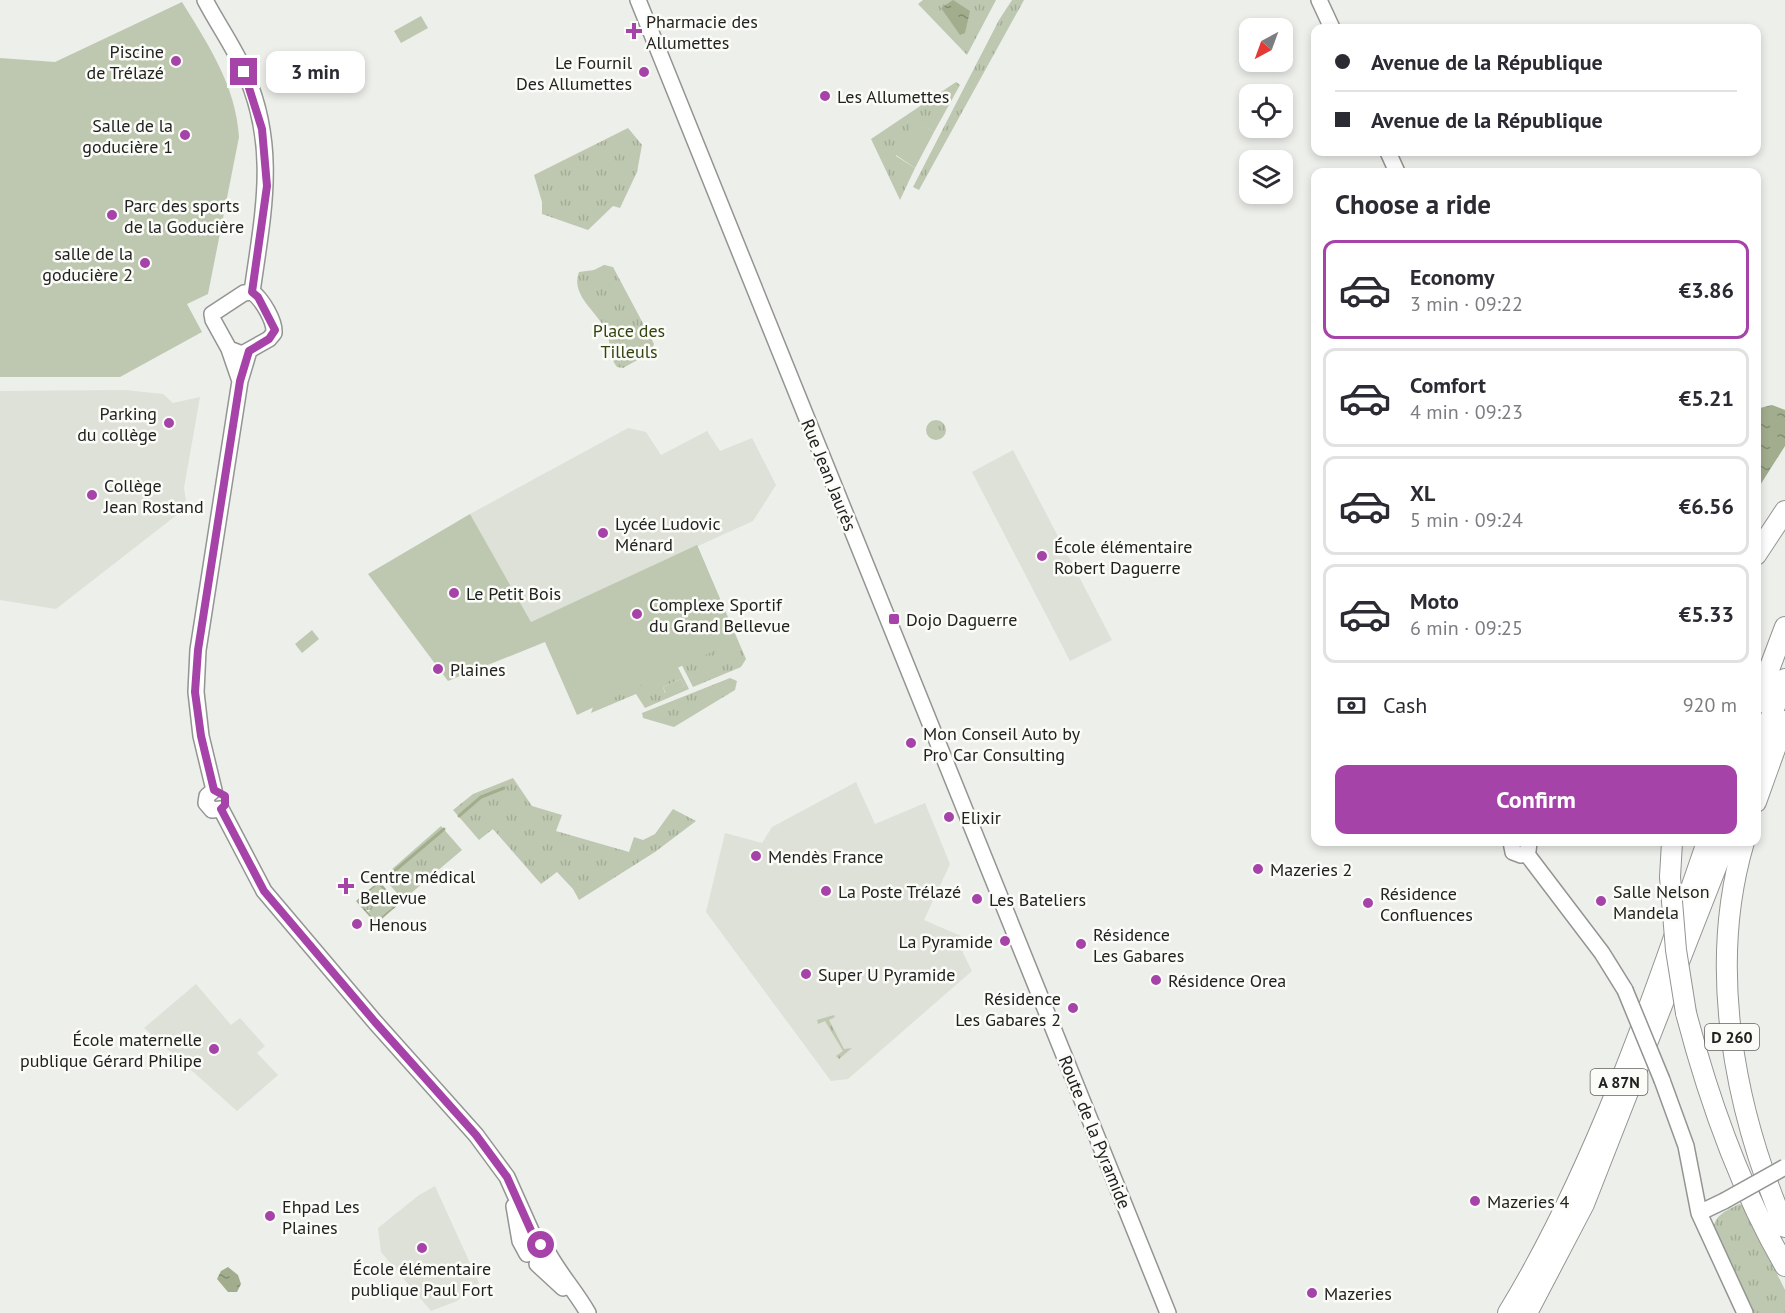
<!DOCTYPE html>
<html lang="en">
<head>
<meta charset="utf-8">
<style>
	:root { --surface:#fff; --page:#f7f7f7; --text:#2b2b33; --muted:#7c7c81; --line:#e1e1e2; --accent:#a643a9 }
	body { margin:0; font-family:"PT Sans",sans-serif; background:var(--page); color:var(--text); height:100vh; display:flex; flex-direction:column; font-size:22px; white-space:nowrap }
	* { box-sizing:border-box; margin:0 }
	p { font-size:20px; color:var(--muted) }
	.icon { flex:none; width:33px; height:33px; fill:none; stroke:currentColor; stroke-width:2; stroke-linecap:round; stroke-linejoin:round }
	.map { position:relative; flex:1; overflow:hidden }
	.sheet { position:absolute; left:1311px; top:168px; width:450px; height:678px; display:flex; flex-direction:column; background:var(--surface); border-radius:12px; box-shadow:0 3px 9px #0003 }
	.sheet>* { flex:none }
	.banner { position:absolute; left:1311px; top:24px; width:450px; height:132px; border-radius:12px; box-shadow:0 3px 9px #0003; display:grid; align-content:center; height:132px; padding:0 24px; background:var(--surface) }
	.needle { width:39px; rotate:221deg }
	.buttons { position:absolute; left:1239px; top:18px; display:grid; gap:12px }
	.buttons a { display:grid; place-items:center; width:54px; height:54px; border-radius:12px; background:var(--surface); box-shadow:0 3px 9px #0003; font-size:30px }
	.end { position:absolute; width:27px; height:27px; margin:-14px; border:8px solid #a643a9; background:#fff; box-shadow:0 0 0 3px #fff }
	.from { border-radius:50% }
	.bubble { position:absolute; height:42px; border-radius:12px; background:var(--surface); box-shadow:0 3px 9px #0003; font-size:20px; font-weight:700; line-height:42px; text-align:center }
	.banner b { display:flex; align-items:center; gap:21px; height:57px; font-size:22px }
	.banner b+b { border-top:2px solid var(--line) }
	.banner i { width:15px; height:15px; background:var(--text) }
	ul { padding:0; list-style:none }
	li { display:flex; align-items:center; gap:18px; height:99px; margin:0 12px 9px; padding:0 12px; border:3px solid var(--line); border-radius:12px }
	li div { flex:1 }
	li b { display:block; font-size:22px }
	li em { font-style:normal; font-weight:700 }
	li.selected { border-color:var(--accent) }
	li>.icon { width:54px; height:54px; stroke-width:1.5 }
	h2 { padding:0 24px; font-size:27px; line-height:72px }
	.pay { display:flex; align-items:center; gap:15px; height:66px; padding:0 24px; font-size:22px }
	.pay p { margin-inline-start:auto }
	.button { display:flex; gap:12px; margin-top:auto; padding:12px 24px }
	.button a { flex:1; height:69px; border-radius:12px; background:var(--accent); color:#fff; font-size:24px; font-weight:700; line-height:69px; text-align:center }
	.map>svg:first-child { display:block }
</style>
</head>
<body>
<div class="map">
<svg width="1785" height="1313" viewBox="0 0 1785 1313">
	<defs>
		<pattern id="grass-tufts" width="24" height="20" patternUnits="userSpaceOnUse" patternTransform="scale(1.5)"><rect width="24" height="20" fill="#bec8b0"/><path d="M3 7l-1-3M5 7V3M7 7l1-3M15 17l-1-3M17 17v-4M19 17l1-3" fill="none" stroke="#a3ac97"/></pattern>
		<pattern id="water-ripples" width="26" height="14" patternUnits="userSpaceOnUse" patternTransform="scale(1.5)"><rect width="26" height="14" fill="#a1ad8d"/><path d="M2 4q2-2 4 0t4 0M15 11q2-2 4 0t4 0" fill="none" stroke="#838c73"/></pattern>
	</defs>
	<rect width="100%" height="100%" fill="#edefeb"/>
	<!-- built -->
	<path fill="#dde1d7" d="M 125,390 L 163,394 L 173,403 L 200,397 L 184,488 L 187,507 L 56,609 L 0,600 L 0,391 Z
		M 628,428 L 646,432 L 661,455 L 707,431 L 720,451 L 752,438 L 776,485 L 753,521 L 531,622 L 470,514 Z
		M 1013,450 L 1112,640 L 1070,661 L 972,472 Z
		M 856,782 L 875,824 L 925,803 L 950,864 L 924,920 L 961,936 L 963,953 L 972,971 L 848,1079 L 831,1081 L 706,912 L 725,833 L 762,843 L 772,827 Z
		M 196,984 L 231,1025 L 240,1018 L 265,1046 L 257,1053 L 278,1075 L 237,1111 L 144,1028 Z
		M 435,1186 L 479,1283 L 457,1301 L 431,1311 L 381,1252 L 378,1228 L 419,1195 Z"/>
	<!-- grass -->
	<path fill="url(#grass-tufts)" fill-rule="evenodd" d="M 923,0 L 996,0 L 967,55 L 918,4 Z
		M 1012,0 L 1024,0 L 919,190 L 913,187 L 999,20 Z
		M 956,82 L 960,85 L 934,132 L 915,120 L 896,156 L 915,168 L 900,200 L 871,139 Z
		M 628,128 L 642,145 L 637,172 L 620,208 L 613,206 L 588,230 L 542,214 L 542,202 L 534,175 Z
		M 604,265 L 613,267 L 654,344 L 650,353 L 623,368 L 617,367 C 607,353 612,344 606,331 C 598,312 570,296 579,272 L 594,270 Z
		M926 430a10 10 0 1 1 20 0a10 10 0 1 1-20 0Z
		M 697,545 L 746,659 L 741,667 L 693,687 L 670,642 Z
		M 312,630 L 319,639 L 302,653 L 295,644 Z
		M 666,644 L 689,689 L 645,708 L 636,694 L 591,713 L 595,701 ZM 681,679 L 684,686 L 665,693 L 663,687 Z
		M 730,678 L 737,681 L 735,690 L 674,727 L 643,718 L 642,713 Z
		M 513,778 L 532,806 L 562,815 L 556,831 L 629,852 L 634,837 L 643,840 L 655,834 L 673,809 L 696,821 L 655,852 L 579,900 L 573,889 L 557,872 L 541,884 L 493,829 L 479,840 L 453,810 L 473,794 Z
		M 441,826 L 462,850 L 403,900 L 383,877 Z
		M 378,883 L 386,892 L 386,897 L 389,895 L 396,904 L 376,921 L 368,912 L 371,910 L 366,910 L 358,901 Z
		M 834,1015 L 835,1017 L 829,1020 L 844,1049 L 852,1048 L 839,1059 L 836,1056 L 843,1051 L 825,1021 L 818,1024 L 817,1020 Z
		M 1739,1204 L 1743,1205 L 1785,1290 L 1785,1313 L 1754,1313 L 1713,1234 C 1713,1215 1724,1212 1739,1204 Z"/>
	<!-- garden -->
	<path fill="#bec8b0" d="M 182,2 C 208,44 236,86 239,137 L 208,294 L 187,304 L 202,332 L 120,377 L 0,377 L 0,58 L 55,62 Z
		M 421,16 L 428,28 L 401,43 L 394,31 Z
		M 915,119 L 934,132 L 915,168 L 896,155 Z
		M 470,514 L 531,622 L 697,545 L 737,640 L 577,715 L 545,642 L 448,681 L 368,574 Z
		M 681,679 L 684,686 L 666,694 L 663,687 Z"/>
	<!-- water -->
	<path fill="url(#water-ripples)" fill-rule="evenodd" d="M 953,0 L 970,11 L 965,33 L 960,35 L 941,8 Z
		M 1772,405 L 1785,410 L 1785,446 L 1757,490 L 1757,413 L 1760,408 Z
		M 379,881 L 399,904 L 376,924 L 356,901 ZM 378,884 L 396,904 L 376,921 L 358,901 Z
		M 228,1267 L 238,1275 L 241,1284 L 237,1292 L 228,1292 L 217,1279 L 221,1271 Z"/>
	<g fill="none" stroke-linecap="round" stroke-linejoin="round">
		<!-- stream -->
		<path stroke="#a1ad8d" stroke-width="3" d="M 459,816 L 481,797 L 504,788
			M 385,879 L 444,829"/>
		<!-- secondary casing -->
		<g stroke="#939592" stroke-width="18">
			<path id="secondary" d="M 205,0 C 217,23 232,44 243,68 C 279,145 263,213 252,292
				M 638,0 L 1168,1313
				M 1319,0 L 1332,28
				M 1388,152 L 1397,172
				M 229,349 L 242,354 L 269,339 L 274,333 C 275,321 262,299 252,292 L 244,293 L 212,314 L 213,320 L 229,349 L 240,381
				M 214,790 L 201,736 L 196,692 L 198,650 L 240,381 L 249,351
				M 214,790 L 207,796 L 206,803 L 212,810 L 221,809
				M 221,809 L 264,891 L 375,1022 L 476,1135 L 507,1177 L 537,1244
				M 1511,842 L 1513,852 L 1521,855 L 1528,851 L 1529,842
				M 1526,853 L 1602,953 L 1625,990
				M 1662,1080 L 1686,1146 L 1699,1213 L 1745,1313
				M 514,1206 L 520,1241 L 527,1254
				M 1699,1213 L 1724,1201
				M 537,1244 L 545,1247 C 556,1270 575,1290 588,1313
				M 537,1264 L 563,1288"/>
		</g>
		<!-- highway casing -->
		<g stroke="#939592" stroke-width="22">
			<path id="highway" d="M 1756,555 L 1785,511
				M 1756,704 L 1785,627
				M 1756,757 L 1785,679
				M 1756,802 L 1785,721
				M 1744,842 C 1707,967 1734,1109 1785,1227
				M 1670,877 L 1672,842
				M 1686,1013 C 1709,1101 1740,1188 1785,1266
				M 1508,1313 C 1595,1170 1653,999 1707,842
				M 1527,1313 L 1584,1204 L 1726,842"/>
		</g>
		<!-- secondary -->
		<use href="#secondary" stroke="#fff" stroke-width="15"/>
		<!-- highway -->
		<use href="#highway" stroke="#fff" stroke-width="20"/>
		<!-- secondary-bridge casing -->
		<g stroke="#939592" stroke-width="18" stroke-linecap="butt">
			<path id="secondary-bridge" d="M 1625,990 L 1662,1080
				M 1724,1201 L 1785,1167"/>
		</g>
		<!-- highway-bridge casing -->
		<g stroke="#939592" stroke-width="22" stroke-linecap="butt">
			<path id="highway-bridge" d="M 1670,877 L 1676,950 L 1686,1013"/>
		</g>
		<!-- secondary-bridge -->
		<use href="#secondary-bridge" stroke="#fff" stroke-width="15"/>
		<!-- highway-bridge -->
		<use href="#highway-bridge" stroke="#fff" stroke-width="20"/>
	</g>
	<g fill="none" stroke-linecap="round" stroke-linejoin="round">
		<!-- route -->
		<path stroke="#a643a9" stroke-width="8" d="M 244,72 L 262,129 L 267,186 L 252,292 L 258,297 L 275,330 L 269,339 L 249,351 L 240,381 L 198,650 L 195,692 L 201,736 L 214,790 L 225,796 L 225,805 L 221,809 L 264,891 L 375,1022 L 476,1135 L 507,1177 L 537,1244 L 541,1245"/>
	</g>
	<!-- markers -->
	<g fill="#a643a9" stroke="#fbfcf8" stroke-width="2">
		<path d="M631 22h6v6h6v6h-6v6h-6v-6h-6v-6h6z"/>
		<circle cx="176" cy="61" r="6"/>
		<circle cx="644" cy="72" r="6"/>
		<circle cx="825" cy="96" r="6"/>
		<circle cx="185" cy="135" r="6"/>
		<circle cx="112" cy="215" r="6"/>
		<circle cx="145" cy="263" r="6"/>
		<circle cx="169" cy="423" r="6"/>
		<circle cx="92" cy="495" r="6"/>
		<circle cx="603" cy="533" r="6"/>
		<circle cx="1042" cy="556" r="6"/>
		<circle cx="454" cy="593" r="6"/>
		<circle cx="637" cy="614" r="6"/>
		<rect x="888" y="613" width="12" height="12" rx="3"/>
		<circle cx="438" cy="669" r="6"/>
		<circle cx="911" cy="743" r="6"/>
		<circle cx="949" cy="817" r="6"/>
		<circle cx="756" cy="856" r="6"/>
		<circle cx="1258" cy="869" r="6"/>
		<path d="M343 877h6v6h6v6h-6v6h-6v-6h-6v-6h6z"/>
		<circle cx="826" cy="891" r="6"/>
		<circle cx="977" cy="899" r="6"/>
		<circle cx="1601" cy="901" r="6"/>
		<circle cx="1368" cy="903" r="6"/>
		<circle cx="357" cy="924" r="6"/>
		<circle cx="1005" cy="941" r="6"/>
		<circle cx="1081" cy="944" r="6"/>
		<circle cx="806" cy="974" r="6"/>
		<circle cx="1156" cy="980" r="6"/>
		<circle cx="1073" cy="1008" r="6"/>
		<circle cx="214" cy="1049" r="6"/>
		<circle cx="1475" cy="1201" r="6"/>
		<circle cx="270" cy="1216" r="6"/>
		<circle cx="422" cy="1248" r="6"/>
		<circle cx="1312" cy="1293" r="6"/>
	</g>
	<g text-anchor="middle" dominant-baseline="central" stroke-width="5" stroke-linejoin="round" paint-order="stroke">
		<!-- shield labels -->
		<g fill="#fbfcf8" stroke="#626361" stroke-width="1.5">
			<rect x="1705" y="1024" width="54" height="26" rx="4.5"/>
			<rect x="1590.5" y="1069" width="57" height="26" rx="4.5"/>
		</g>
		<g font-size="16" font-weight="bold" fill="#212220">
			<text x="1732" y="1037">D 260</text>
			<text x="1619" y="1082">A 87N</text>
		</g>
		<!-- poi labels -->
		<g font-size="18" fill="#212220" stroke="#fbfcf8" text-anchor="start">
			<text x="646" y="21">Pharmacie des<tspan x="646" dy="21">Allumettes</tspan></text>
			<text x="164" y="51" text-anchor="end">Piscine<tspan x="164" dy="21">de Trélazé</tspan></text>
			<text x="632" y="62" text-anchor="end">Le Fournil<tspan x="632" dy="21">Des Allumettes</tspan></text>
			<text x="837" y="96">Les Allumettes</text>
			<text x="173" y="125" text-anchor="end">Salle de la<tspan x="173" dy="21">goducière 1</tspan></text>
			<text x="124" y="205">Parc des sports<tspan x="124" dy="21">de la Goducière</tspan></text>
			<text x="133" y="253" text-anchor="end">salle de la<tspan x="133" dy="21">goducière 2</tspan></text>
			<text x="157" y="413" text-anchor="end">Parking<tspan x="157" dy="21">du collège</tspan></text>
			<text x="104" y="485">Collège<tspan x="104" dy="21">Jean Rostand</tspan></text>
			<text x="615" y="523">Lycée Ludovic<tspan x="615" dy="21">Ménard</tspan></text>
			<text x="1054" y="546">École élémentaire<tspan x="1054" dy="21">Robert Daguerre</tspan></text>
			<text x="466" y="593">Le Petit Bois</text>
			<text x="649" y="604">Complexe Sportif<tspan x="649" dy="21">du Grand Bellevue</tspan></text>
			<text x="906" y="619">Dojo Daguerre</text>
			<text x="450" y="669">Plaines</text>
			<text x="923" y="733">Mon Conseil Auto by<tspan x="923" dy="21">Pro Car Consulting</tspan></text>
			<text x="961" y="817">Elixir</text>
			<text x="768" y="856">Mendès France</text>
			<text x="1270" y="869">Mazeries 2</text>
			<text x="360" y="876">Centre médical<tspan x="360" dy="21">Bellevue</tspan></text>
			<text x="838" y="891">La Poste Trélazé</text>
			<text x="1613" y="891">Salle Nelson<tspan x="1613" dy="21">Mandela</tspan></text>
			<text x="1380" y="893">Résidence<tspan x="1380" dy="21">Confluences</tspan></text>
			<text x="989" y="899">Les Bateliers</text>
			<text x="369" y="924">Henous</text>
			<text x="1093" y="934">Résidence<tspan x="1093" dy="21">Les Gabares</tspan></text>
			<text x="993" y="941" text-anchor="end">La Pyramide</text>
			<text x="818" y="974">Super U Pyramide</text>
			<text x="1168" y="980">Résidence Orea</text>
			<text x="1061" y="998" text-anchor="end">Résidence<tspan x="1061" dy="21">Les Gabares 2</tspan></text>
			<text x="202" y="1039" text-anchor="end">École maternelle<tspan x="202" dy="21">publique Gérard Philipe</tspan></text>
			<text x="1487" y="1201">Mazeries 4</text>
			<text x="282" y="1206">Ehpad Les<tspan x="282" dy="21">Plaines</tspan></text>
			<text x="422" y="1268" text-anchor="middle">École élémentaire<tspan x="422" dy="21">publique Paul Fort</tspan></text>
			<text x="1324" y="1293">Mazeries</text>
		</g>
		<!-- park labels -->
		<g font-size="18" fill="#33430f" stroke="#fbfcf8">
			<text x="629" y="330">Place des<tspan x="629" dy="21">Tilleuls</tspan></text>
		</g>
		<!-- street labels -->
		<g font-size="18" fill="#212220" stroke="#fbfcf8">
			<text transform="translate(829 475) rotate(68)">Rue Jean Jaurès</text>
			<text transform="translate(1095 1132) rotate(68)">Route de la Pyramide</text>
		</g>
	</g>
</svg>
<div class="buttons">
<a><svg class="needle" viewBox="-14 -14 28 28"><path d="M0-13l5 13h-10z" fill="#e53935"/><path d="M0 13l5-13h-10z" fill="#7c7c81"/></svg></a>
<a><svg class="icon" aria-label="locate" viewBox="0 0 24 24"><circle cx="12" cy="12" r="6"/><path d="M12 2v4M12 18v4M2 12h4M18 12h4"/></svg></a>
<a><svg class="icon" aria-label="layers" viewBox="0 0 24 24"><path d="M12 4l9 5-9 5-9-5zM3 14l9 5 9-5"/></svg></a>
</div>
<i class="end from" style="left:541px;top:1245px"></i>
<i class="end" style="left:244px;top:72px"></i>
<div class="bubble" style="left:266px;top:51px;width:99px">3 min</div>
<div class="banner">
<b><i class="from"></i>Avenue de la République</b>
<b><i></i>Avenue de la République</b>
</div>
<section class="sheet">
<h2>Choose a ride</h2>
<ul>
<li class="selected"><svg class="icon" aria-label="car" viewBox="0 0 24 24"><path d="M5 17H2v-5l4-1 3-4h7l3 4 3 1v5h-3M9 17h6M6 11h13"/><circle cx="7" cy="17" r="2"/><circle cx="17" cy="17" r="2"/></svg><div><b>Economy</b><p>3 min · 09:22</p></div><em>€3.86</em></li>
<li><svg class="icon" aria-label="car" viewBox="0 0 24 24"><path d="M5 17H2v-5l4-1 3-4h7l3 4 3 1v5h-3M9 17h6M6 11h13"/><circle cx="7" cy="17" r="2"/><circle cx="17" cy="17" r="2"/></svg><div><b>Comfort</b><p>4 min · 09:23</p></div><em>€5.21</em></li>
<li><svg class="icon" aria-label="car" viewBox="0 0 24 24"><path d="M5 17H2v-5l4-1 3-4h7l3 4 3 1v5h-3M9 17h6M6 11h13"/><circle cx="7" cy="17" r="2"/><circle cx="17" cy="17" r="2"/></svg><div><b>XL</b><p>5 min · 09:24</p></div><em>€6.56</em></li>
<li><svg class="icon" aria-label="car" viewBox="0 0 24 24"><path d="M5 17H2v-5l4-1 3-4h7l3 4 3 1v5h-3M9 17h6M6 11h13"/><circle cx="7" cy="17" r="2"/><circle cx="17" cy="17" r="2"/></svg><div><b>Moto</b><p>6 min · 09:25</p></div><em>€5.33</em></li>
</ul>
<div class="pay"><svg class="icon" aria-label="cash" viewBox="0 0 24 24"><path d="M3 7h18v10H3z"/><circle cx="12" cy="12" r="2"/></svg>Cash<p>920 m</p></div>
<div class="button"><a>Confirm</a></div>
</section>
</div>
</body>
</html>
